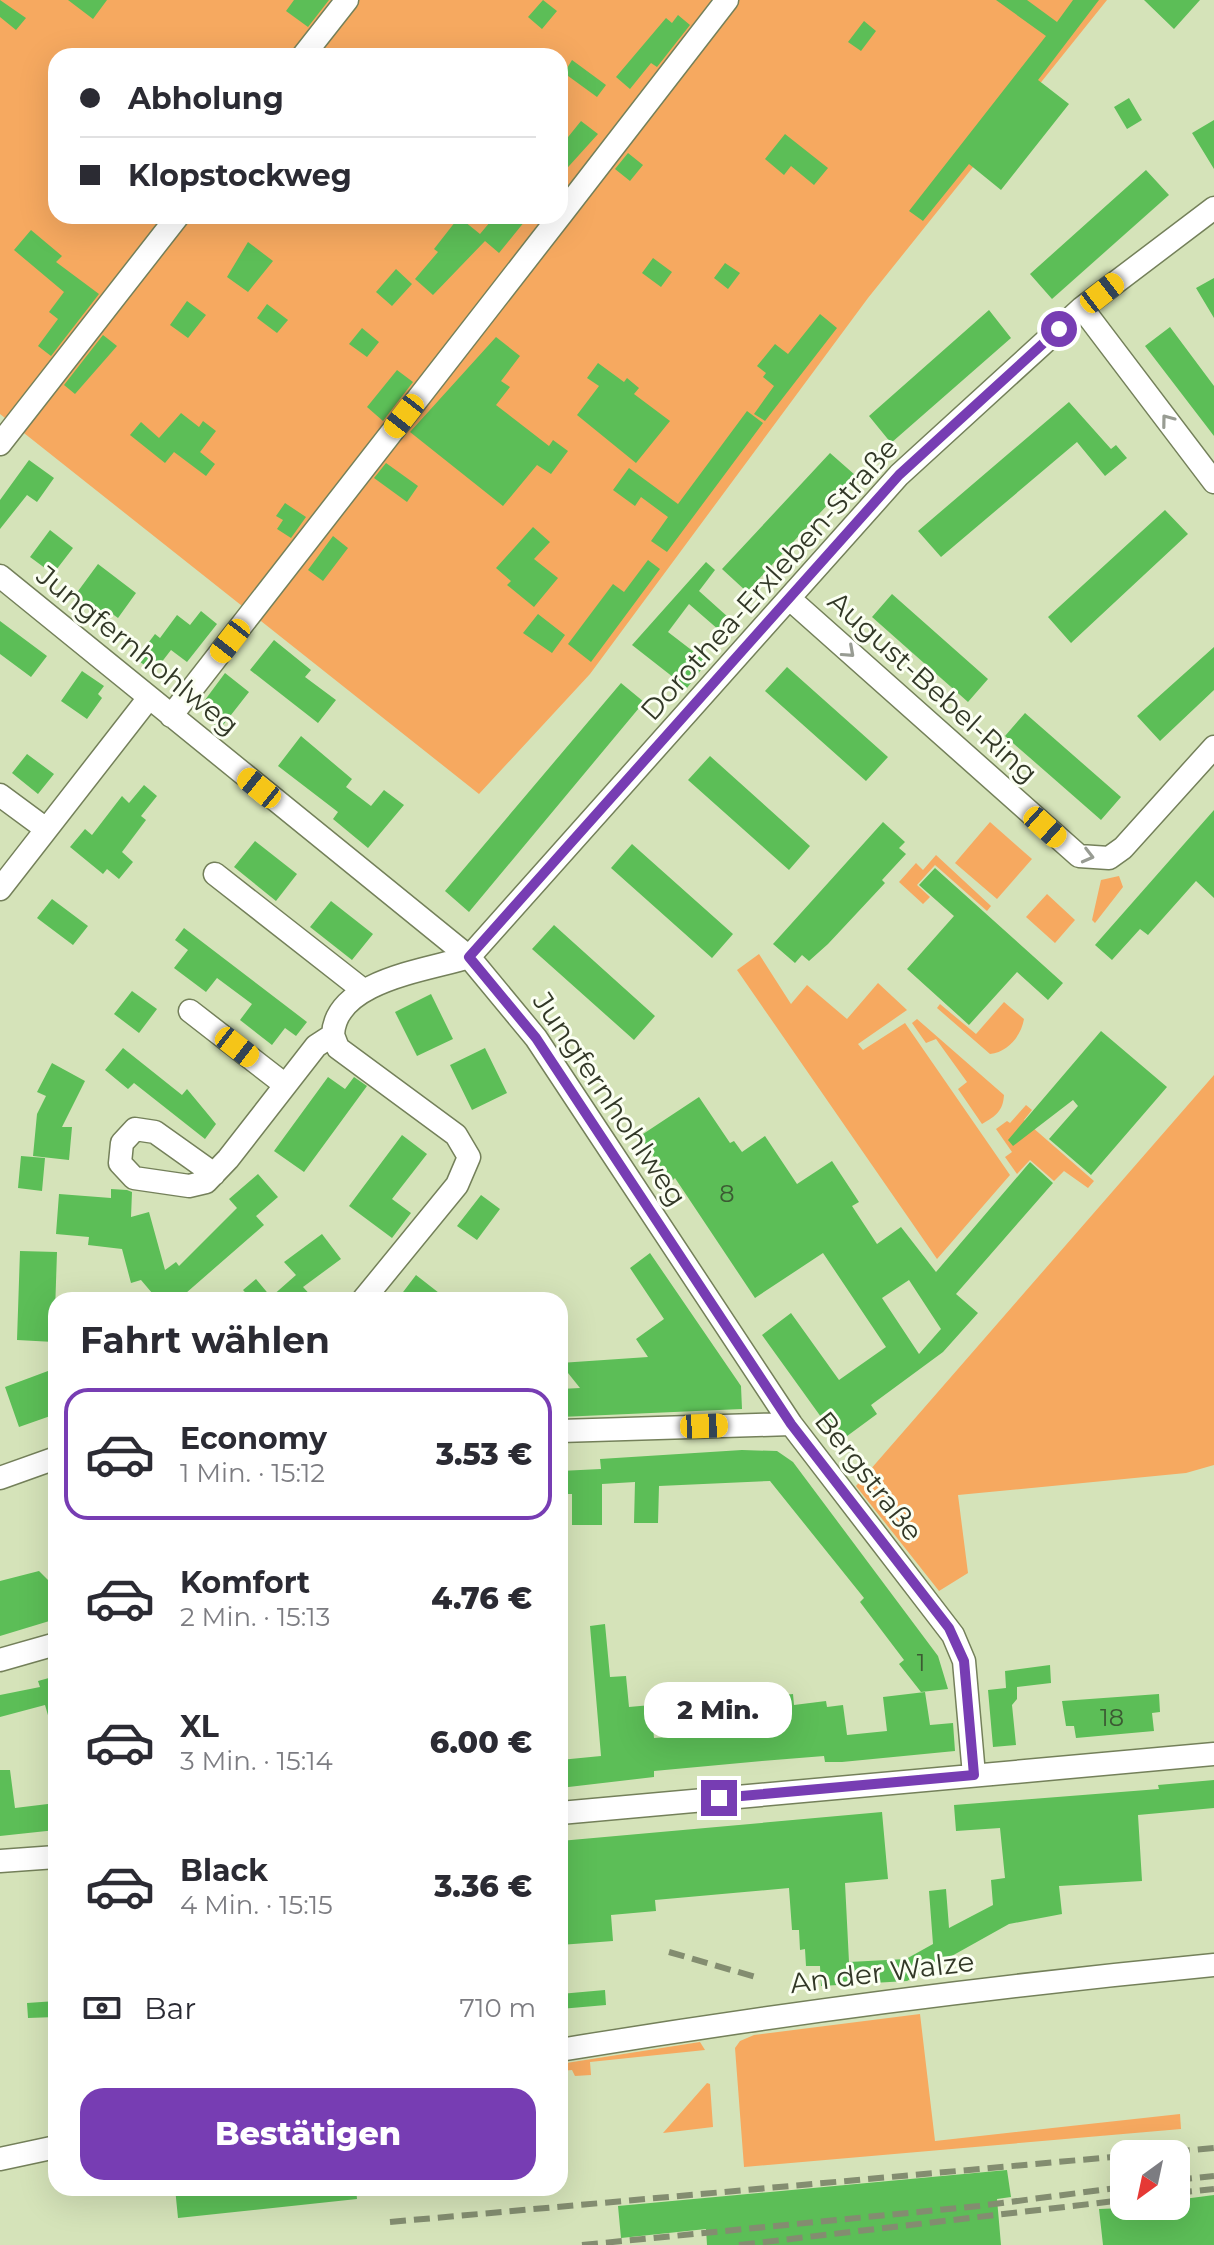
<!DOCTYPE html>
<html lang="de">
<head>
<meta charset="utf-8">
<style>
	:root { --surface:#fff; --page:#f7f7f7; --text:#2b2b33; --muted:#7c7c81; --line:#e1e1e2; --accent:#773db3 }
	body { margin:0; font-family:Montserrat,sans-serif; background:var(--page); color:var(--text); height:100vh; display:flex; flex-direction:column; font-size:30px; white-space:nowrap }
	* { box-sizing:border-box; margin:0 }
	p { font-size:26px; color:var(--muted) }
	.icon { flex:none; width:44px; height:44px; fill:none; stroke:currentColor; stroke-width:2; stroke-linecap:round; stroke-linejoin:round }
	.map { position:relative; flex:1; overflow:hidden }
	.details { position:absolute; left:48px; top:1292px; width:520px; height:904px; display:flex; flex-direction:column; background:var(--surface); border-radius:24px; box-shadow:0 8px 32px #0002 }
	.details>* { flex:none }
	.guide { position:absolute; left:48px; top:48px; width:520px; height:176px; border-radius:24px; box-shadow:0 8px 32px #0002; display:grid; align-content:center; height:176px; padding:0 32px; background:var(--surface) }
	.needle { width:52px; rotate:213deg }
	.controls { position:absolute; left:1110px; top:2140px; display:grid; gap:16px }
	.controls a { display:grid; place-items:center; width:80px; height:80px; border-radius:16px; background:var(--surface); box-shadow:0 8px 32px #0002; font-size:40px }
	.end { position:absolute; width:36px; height:36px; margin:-18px; border:10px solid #773db3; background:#fff; box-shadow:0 0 0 4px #fff }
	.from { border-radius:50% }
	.bubble { position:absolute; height:56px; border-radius:24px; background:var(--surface); box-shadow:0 8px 32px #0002; font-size:26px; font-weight:800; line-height:56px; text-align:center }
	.car { position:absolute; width:24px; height:48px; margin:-24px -12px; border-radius:10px; box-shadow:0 0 6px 2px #0007; background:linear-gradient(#f5c518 24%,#345 0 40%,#f5c518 0 76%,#345 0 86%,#f5c518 0) }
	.guide b { display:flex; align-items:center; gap:28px; height:76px; font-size:30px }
	.guide b+b { border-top:2px solid var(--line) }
	.guide i { width:20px; height:20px; background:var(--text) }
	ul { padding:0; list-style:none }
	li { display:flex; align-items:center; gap:24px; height:132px; margin:0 16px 12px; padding:0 16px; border:4px solid transparent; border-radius:24px }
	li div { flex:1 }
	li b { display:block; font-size:30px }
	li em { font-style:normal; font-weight:800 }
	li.on { border-color:var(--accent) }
	li>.icon { width:72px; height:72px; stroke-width:1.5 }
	h2 { padding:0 32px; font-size:36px; line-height:96px }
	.pay { display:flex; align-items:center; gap:20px; height:88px; padding:0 32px; font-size:30px }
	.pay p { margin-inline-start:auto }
	.action { display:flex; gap:16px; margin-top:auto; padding:16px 32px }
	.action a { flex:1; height:92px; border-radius:24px; background:var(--accent); color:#fff; font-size:32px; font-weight:800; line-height:92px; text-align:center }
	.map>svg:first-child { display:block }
</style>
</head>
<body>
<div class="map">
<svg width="1214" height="2245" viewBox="0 0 1214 2245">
	<rect width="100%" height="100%" fill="#d5e3b9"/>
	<!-- green -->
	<path fill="#f6a960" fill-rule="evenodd" d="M 0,0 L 1107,0 L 868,298 L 590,674 L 479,794 L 0,414 ZM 56,56 L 560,56 L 560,216 L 56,216 Z
		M 990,822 L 1032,859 L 997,899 L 955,863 Z
		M 936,855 L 991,906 L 987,911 L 935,865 L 917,885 L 930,897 L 923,904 L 899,882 L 916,863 L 923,870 Z
		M 1119,876 L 1123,887 L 1095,923 L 1092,920 L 1101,880 Z
		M 1047,894 L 1075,920 L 1055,943 L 1026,917 Z
		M 759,954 L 791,1004 L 807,985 L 847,1019 L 878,983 L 907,1010 L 858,1044 L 863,1050 L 905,1023 L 1010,1175 L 937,1259 L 737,970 Z
		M 1004,1002 L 1024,1019 C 1021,1036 1008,1052 990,1054 L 937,1008 L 940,1004 L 976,1034 Z
		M 917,1019 L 1004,1095 C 1003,1111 996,1116 982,1124 L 958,1089 L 967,1082 L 936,1039 L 926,1043 L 912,1023 Z
		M 1214,1075 L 1214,1465 L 1186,1473 L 958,1495 L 968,1573 L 939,1591 L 856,1486 Z
		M 1026,1105 L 1032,1110 L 1024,1120 L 1094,1181 L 1088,1188 L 1064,1171 L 1054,1181 L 1030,1160 L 1017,1174 L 1005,1157 L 1012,1152 L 996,1129 L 1007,1121 L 1010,1123 Z
		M 920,2014 L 935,2141 L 1180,2114 L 1181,2129 L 744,2167 L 735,2048 L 740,2041 L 754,2035 Z
		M 700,2042 L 705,2050 L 590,2062 L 591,2075 L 575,2076 L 572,2070 L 560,2071 L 560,2064 Z
		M 707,2083 L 710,2084 L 713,2127 L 663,2133 Z"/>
	<!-- building -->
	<path fill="#5cbe57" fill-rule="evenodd" d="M 0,0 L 26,18 L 16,30 L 0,17 Z
		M 68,0 L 107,0 L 93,19 Z
		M 294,0 L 329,0 L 308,27 L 286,11 Z
		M 543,0 L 557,11 L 542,29 L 528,17 Z
		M 996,0 L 1027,0 L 1057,22 L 1073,0 L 1099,0 L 1038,80 L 1069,104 L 1001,190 L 969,164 L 923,221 L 909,211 L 1046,36 Z
		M 1144,0 L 1200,0 L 1174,29 Z
		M 678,15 L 690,25 L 657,67 L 651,63 L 630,89 L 616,77 L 666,18 L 672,23 Z
		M 864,21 L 876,31 L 861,51 L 848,42 Z
		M 572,60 L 606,85 L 597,97 L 564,73 Z
		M 1129,98 L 1142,120 L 1127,129 L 1114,107 Z
		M 1214,120 L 1214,169 L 1192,133 Z
		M 581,121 L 598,134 L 560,176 L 560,147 Z
		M 785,134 L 828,168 L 814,185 L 791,166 L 784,175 L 765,159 Z
		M 628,153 L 643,165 L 630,181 L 615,169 Z
		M 1146,170 L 1169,195 L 1052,299 L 1030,274 Z
		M 495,216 L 529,216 L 499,253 L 485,241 L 433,295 L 415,279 L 438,252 L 434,249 L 459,217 L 480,234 Z
		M 31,230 L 62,256 L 56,262 L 99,294 L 51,356 L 38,346 L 58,319 L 49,312 L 64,292 L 14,250 Z
		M 248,242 L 273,261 L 248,292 L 227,277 Z
		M 653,258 L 672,272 L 661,287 L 642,273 Z
		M 725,263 L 740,273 L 728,289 L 714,278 Z
		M 396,269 L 412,284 L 392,306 L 376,292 Z
		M 1214,278 L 1214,318 L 1196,288 Z
		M 187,301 L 206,315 L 188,338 L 170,325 Z
		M 267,304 L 288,320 L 277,333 L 257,318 Z
		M 989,310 L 1011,338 L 891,443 L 869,416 Z
		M 820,314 L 837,328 L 765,421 L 754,414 L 774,386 L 763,377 L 766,373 L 757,366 L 775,344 L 788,354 Z
		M 1170,327 L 1214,386 L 1214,436 L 1145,346 Z
		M 362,328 L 379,342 L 367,357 L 349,344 Z
		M 103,335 L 117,346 L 75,394 L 64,385 Z
		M 496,337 L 520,356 L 501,381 L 510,387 L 496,405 L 549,446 L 553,440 L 568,451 L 551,474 L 537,465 L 503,506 L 410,432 Z
		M 598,363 L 624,382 L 627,378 L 639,388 L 634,394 L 670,421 L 636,463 L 577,415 L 599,386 L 587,378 Z
		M 397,370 L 413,382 L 383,421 L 367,407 Z
		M 1069,402 L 1111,449 L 1116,445 L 1127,458 L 1105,476 L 1077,442 L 941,557 L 918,531 Z
		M 747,411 L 763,423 L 667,552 L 651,541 L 668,517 L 641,497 L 635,506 L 613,490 L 629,468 L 678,504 Z
		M 181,413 L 199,427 L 203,421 L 216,431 L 200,452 L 215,464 L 206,476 L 174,452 L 165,463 L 130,435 L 141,422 L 159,438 Z
		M 830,453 L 855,475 L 747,592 L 722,569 Z
		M 29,460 L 54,478 L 37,502 L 27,495 L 0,529 L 0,500 Z
		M 386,463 L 418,486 L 407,502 L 374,478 Z
		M 285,503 L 306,517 L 291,538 L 277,529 L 283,520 L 276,516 Z
		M 1165,510 L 1188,534 L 1071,643 L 1048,617 Z
		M 533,527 L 550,542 L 534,559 L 558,578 L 534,607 L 507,585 L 511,581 L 496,568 Z
		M 50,530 L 73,548 L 53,574 L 30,557 Z
		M 333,536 L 348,548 L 323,581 L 308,570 Z
		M 648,560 L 660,569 L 591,662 L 568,644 L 613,584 L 624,592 Z
		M 706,562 L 715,570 L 699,591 L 738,626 L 727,637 L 689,604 L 668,632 L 707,662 L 687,688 L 632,645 Z
		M 98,564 L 136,593 L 118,618 L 107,610 L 101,619 L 73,598 Z
		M 892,594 L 988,679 L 968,702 L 872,617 Z
		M 201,611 L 217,624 L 187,662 L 171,650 L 154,672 L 136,659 L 155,634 L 160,638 L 177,615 L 190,625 Z
		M 538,614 L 565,635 L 552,653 L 523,633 Z
		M 0,621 L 47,656 L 31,677 L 0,654 Z
		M 274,640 L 311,670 L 305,677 L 336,700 L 318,723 L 250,670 Z
		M 1214,647 L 1214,690 L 1160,741 L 1137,716 Z
		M 787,667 L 888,757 L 866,781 L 765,691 Z
		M 82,671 L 104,686 L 98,694 L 102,698 L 87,719 L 61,701 Z
		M 225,673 L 249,692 L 220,729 L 208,719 L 212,713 L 202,704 Z
		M 621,683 L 644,702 L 469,912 L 445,891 Z
		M 1025,713 L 1121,797 L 1101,820 L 1005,736 Z
		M 301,736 L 352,779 L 346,787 L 371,806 L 384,790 L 404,805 L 368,848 L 333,819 L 338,812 L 278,766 Z
		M 27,754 L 54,774 L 38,794 L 12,773 Z
		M 710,756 L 810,846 L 789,870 L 688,780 Z
		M 144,785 L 157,796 L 141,816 L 146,820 L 122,852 L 133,862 L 119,879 L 107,869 L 103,874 L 70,847 L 85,829 L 92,835 L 122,796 L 129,803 Z
		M 1214,810 L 1214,898 L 1196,881 L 1148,935 L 1140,929 L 1112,960 L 1095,945 Z
		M 883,822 L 905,842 L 899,848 L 906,854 L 882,880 L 885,883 L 828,944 L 809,961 L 802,955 L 795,963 L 773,944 Z
		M 255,841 L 297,874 L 276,901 L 234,867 Z
		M 632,844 L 733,934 L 712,958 L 611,868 Z
		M 935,868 L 1063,983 L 1048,1000 L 1017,972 L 969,1025 L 907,969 L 954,916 L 919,885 Z
		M 52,899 L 88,926 L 73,945 L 37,918 Z
		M 331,901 L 373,934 L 352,960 L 310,927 Z
		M 554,925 L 655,1016 L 634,1040 L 532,949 Z
		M 184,928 L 307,1022 L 296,1036 L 285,1028 L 272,1045 L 240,1020 L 252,1004 L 217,978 L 206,992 L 174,968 L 188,950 L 175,940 Z
		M 132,991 L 157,1009 L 139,1033 L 114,1014 Z
		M 431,994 L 453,1039 L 417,1056 L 395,1012 Z
		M 1101,1031 L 1167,1087 L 1091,1175 L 1049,1139 L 1078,1106 L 1073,1100 L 1013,1146 L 1008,1140 Z
		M 123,1048 L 182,1095 L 187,1089 L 216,1124 L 205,1139 L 134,1083 L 128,1089 L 105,1070 Z
		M 485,1048 L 507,1093 L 472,1110 L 450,1065 Z
		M 52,1063 L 85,1081 L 62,1127 L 72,1127 L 69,1160 L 33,1156 L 37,1114 L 46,1096 L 37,1092 Z
		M 328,1077 L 345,1089 L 354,1077 L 367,1086 L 304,1172 L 274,1151 Z
		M 699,1097 L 730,1143 L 734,1141 L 742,1152 L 765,1136 L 797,1184 L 832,1161 L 859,1202 L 852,1206 L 877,1244 L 901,1227 L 936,1272 L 1030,1162 L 1053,1183 L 956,1294 L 978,1313 L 943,1352 L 871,1405 L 877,1414 L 839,1442 L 762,1335 L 791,1313 L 839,1380 L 886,1347 L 823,1253 L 755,1298 L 675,1178 L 671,1182 L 640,1136 ZM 909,1280 L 941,1329 L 919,1354 L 882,1298 Z
		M 402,1135 L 427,1154 L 392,1199 L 411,1213 L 392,1238 L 349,1206 Z
		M 21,1156 L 45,1158 L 42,1191 L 18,1188 Z
		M 258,1174 L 278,1197 L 256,1216 L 264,1225 L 178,1300 L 158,1300 L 141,1280 L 131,1283 L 122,1249 L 88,1245 L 89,1237 L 56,1234 L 59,1194 L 111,1198 L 111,1189 L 127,1190 L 132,1192 L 131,1217 L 149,1212 L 165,1270 L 176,1262 L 179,1266 L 237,1208 L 229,1199 Z
		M 481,1195 L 500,1209 L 477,1240 L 457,1226 Z
		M 322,1234 L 341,1259 L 303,1287 L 315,1300 L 252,1300 L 243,1290 L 256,1279 L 271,1297 L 296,1275 L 284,1262 Z
		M 20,1251 L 57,1252 L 54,1342 L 17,1340 Z
		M 650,1253 L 741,1386 L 742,1409 L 560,1417 L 560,1389 L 580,1388 L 560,1363 L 648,1357 L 636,1339 L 664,1319 L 630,1268 Z
		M 416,1275 L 448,1300 L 397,1300 Z
		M 56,1368 L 56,1414 L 19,1427 L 5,1387 Z
		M 742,1450 L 777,1451 L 793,1462 L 938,1656 L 948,1689 L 921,1692 L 899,1664 L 904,1660 L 860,1602 L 864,1598 L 770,1481 L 659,1486 L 658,1523 L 634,1523 L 635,1482 L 602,1484 L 602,1525 L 572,1525 L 572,1494 L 560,1494 L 560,1471 L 601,1469 L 600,1459 Z
		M 39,1571 L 56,1588 L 56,1619 L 0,1636 L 0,1581 Z
		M 605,1624 L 610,1677 L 626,1676 L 629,1707 L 651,1705 L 654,1738 L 698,1735 L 698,1704 L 722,1704 L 721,1726 L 768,1720 L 765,1697 L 793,1694 L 794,1705 L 826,1701 L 827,1707 L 843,1705 L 847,1735 L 887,1731 L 883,1697 L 925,1692 L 930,1725 L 953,1723 L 955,1751 L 842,1762 L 825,1762 L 824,1756 L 762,1761 L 654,1771 L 654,1777 L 560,1788 L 560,1760 L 601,1756 L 590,1626 Z
		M 1050,1665 L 1051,1683 L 1017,1687 L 1017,1699 L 1012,1705 L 1016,1745 L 993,1747 L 988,1690 L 1006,1688 L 1005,1671 Z
		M 56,1676 L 56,1728 L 52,1729 L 45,1705 L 0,1717 L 0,1695 L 40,1687 L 38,1681 Z
		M 1159,1694 L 1160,1712 L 1152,1713 L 1154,1731 L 1076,1738 L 1074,1726 L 1066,1726 L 1062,1701 Z
		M 0,1770 L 10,1770 L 15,1808 L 56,1803 L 56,1830 L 0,1836 Z
		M 1214,1780 L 1214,1808 L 1138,1815 L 1142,1881 L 1059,1886 L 1062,1914 L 1009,1924 L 907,1981 L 821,1986 L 820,1966 L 806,1966 L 805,1949 L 800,1950 L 799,1930 L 792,1930 L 789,1888 L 655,1900 L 656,1911 L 611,1915 L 613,1941 L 560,1945 L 560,1841 L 882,1812 L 888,1879 L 845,1883 L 849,1962 L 906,1959 L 933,1944 L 929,1891 L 946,1889 L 949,1928 L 993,1905 L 991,1880 L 1005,1878 L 1000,1828 L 956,1831 L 954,1805 L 1159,1789 L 1158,1785 Z
		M 605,1990 L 606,2005 L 560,2009 L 560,1994 Z
		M 56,2001 L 56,2017 L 28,2018 L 27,2003 Z
		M 1007,2170 L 1011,2197 L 997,2199 L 1001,2245 L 707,2245 L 706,2229 L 621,2238 L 618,2206 Z
		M 175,2188 L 356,2188 L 357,2199 L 178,2218 Z
		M 1214,2195 L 1214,2245 L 1103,2245 L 1099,2209 L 1176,2206 L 1176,2200 Z"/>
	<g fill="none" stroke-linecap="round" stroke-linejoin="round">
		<!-- minor casing -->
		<g stroke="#74805a" stroke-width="25">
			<path id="minor" d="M 303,56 L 347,0
				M 560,216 L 727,0
				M 1082,308 L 1214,482
				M 0,444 L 178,216
				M 0,576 L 469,957 L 536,1038 L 791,1424 L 953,1635 L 964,1661 L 974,1775
				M 791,600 L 1079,856 L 1109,858 L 1123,848 L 1214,747
				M 171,716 L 560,216
				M 0,795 L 46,829
				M 215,874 L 363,990
				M 0,889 L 148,699
				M 190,1011 L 284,1084
				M 333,1035 L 338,1048 L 456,1135 L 469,1157 L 457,1185 L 363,1300
				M 214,1174 L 155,1132 L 135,1129 L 122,1143 L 120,1163 L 134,1178 L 189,1186 L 206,1182 L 228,1159 L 316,1046 L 333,1035 C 335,980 429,970 469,957 L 899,475 L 1082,308 L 1214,208
				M 560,1431 L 791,1424
				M 0,1478 L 56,1458
				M 0,1660 L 56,1644
				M 560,1813 L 1214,1754
				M 0,1861 L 56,1857
				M 560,2050 C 777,2014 995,1986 1214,1965
				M 0,2159 L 56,2147"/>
		</g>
		<!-- minor -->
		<use href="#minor" stroke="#fff" stroke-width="22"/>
		<!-- rail -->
		<path stroke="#838d70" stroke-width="6" stroke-dasharray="16 8" stroke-linecap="butt" d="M 669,1952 L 759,1978
			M 1150,2154 L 1214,2148
			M 1176,2180 L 1214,2176
			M 1176,2193 L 1214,2189
			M 390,2222 L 1124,2156
			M 582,2245 L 979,2206 L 1124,2187
			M 739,2245 L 1124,2200"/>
	</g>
	<!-- one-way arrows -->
	<defs><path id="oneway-chevron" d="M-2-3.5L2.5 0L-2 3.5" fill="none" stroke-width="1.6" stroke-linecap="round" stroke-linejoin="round" transform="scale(2)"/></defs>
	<g stroke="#989c93">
		<use href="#oneway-chevron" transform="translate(1167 420) rotate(-127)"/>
		<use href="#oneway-chevron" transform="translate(849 652) rotate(42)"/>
		<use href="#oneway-chevron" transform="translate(1088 856) rotate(14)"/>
	</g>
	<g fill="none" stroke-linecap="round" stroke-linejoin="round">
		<!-- route -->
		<path stroke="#773db3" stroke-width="10" d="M 719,1798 L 974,1775 L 964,1661 L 949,1628 L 791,1424 L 536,1038 L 469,957 L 899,475 L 1059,329"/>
	</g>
	<g text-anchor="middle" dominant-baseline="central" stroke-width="6" stroke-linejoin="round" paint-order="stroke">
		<!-- number labels -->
		<g font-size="24" fill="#3c5a33">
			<text x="727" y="1193">8</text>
			<text x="921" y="1662">1</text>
			<text x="1112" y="1717">18</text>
		</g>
		<!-- street labels -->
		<g font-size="28" fill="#323827" stroke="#fbfff2">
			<text transform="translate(769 579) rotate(-48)">Dorothea-Erxleben-Straße</text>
			<text transform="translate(138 650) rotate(39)">Jungfernhohlweg</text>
			<text transform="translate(933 687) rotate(42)">August-Bebel-Ring</text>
			<text transform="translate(610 1099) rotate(56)">Jungfernhohlweg</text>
			<text transform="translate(869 1476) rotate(52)">Bergstraße</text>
			<text transform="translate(882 1972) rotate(-7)">An der Walze</text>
		</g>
	</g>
</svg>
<div class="controls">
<a><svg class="needle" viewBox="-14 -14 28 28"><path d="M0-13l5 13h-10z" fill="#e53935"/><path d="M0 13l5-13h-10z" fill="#7c7c81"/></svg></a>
</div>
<i class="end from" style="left:1059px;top:329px"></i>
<i class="end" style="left:719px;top:1798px"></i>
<div class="bubble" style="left:644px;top:1682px;width:148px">2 Min.</div>
<i class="car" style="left:1102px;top:293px;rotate:52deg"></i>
<i class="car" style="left:404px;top:416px;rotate:218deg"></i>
<i class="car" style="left:230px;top:641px;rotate:218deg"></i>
<i class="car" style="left:259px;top:788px;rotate:309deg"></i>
<i class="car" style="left:1045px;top:827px;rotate:132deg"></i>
<i class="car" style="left:237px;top:1047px;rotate:128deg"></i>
<i class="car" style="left:704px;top:1426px;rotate:88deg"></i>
<div class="guide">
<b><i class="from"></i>Abholung</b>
<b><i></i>Klopstockweg</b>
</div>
<section class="details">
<h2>Fahrt wählen</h2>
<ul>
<li class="on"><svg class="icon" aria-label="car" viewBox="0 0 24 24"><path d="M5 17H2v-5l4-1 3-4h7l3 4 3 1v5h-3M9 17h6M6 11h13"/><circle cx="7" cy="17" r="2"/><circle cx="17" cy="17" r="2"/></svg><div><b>Economy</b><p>1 Min. · 15:12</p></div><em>3.53 €</em></li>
<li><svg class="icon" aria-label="car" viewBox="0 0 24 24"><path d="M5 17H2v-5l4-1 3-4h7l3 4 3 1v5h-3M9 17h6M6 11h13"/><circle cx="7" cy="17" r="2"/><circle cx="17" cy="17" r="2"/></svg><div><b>Komfort</b><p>2 Min. · 15:13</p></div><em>4.76 €</em></li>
<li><svg class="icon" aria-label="car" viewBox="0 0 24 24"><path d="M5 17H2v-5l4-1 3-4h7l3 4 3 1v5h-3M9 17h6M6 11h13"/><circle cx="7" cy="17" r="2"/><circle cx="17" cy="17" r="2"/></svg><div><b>XL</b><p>3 Min. · 15:14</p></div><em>6.00 €</em></li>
<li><svg class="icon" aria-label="car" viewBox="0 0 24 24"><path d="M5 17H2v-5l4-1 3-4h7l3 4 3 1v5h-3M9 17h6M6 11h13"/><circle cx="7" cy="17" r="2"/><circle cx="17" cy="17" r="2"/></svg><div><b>Black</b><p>4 Min. · 15:15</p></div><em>3.36 €</em></li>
</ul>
<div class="pay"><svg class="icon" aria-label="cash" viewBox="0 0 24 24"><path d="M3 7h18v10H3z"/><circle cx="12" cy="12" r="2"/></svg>Bar<p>710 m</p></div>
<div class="action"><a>Bestätigen</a></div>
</section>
</div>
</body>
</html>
